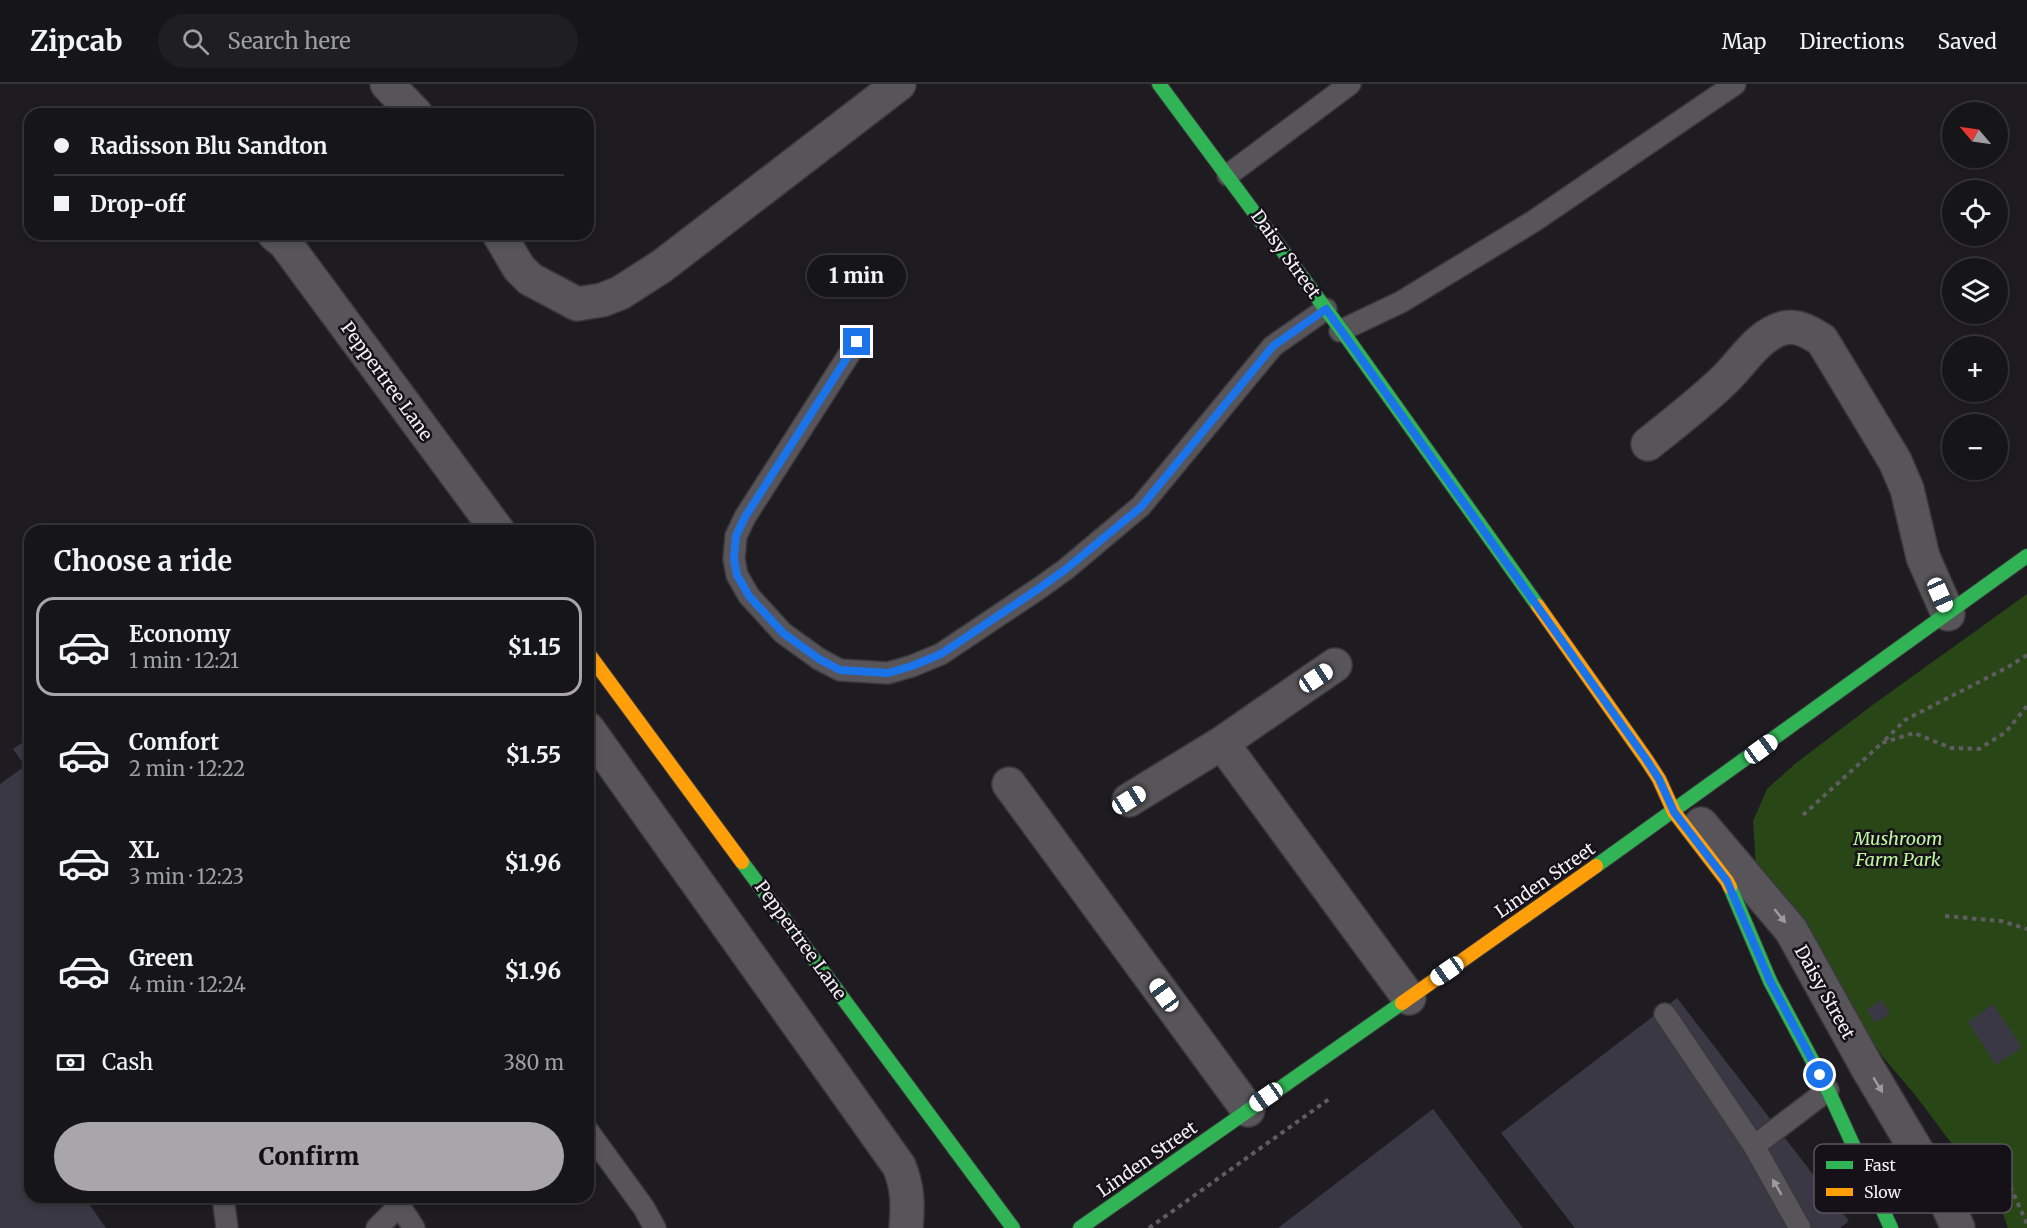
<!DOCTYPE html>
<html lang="en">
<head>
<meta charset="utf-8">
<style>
	:root { --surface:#161518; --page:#1f1e21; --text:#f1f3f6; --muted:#9e9fa2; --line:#353437; --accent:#a9a6ab }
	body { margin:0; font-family:Merriweather,serif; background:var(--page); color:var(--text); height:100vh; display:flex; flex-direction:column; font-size:22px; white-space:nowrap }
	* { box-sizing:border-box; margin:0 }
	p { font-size:20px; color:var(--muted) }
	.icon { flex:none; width:33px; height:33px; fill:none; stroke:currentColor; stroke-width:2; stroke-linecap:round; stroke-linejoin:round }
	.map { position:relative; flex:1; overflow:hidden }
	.sheet { position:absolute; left:24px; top:441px; width:570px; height:678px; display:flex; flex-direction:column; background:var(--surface); border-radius:18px; box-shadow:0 3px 9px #0003,0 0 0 2px var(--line) }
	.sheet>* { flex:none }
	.guide { position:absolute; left:24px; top:24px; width:570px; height:132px; border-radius:18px; box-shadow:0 3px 9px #0003,0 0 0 2px var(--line); display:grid; align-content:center; height:132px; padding:0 30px; background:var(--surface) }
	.needle { width:39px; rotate:299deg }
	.fabs { position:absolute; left:1942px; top:18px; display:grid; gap:12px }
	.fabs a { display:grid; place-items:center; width:66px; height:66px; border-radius:50%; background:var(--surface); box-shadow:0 3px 9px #0003,0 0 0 2px var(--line); font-size:30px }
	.end { position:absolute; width:27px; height:27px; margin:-14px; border:8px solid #1a73e8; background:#fff; box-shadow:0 0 0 3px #fff }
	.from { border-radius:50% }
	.bubble { position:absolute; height:42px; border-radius:21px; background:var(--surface); box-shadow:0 3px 9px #0003,0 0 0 2px var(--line); font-size:20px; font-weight:800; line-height:42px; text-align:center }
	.car { position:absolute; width:18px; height:36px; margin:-18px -9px; border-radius:8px; box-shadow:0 0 4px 2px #0007; background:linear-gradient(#fff 24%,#345 0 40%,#fff 0 76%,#345 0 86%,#fff 0) }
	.guide b { display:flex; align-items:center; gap:21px; height:57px; font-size:22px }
	.guide b+b { border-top:2px solid var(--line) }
	.guide i { width:15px; height:15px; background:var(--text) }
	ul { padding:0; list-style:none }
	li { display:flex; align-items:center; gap:18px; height:99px; margin:0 12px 9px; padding:0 18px; border:3px solid transparent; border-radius:18px }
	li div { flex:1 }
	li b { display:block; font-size:22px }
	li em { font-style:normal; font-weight:800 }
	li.current { border-color:var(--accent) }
	li>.icon { width:54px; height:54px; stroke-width:1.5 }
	h2 { padding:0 30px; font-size:27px; line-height:72px }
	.pay { display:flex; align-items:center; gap:15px; height:66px; padding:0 30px; font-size:22px }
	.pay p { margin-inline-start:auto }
	.cta { display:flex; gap:12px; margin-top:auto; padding:12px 30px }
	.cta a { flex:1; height:69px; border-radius:36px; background:var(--accent); color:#111; font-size:24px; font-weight:800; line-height:69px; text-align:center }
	header { display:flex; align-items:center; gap:36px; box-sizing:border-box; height:84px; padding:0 30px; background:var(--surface); border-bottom:2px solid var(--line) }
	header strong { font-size:28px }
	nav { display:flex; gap:33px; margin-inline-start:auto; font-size:21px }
	.search { width:420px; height:54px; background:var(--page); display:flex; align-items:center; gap:15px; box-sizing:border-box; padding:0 21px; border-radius:33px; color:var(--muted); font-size:22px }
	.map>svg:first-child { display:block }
</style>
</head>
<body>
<header>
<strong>Zipcab</strong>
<div class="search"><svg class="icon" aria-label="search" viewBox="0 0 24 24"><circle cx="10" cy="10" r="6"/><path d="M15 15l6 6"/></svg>Search here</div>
<nav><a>Map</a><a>Directions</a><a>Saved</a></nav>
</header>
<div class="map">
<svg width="2027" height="1144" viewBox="0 0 2027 1144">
	<rect width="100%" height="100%" fill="#1e1c20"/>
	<!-- green -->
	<path fill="#284616" d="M 2027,510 L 2027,1144 L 2008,1144 L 2002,1127 L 1916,1012 L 1883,973 L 1756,784 L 1753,737 L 1767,705 L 1796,679 L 1874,620 Z"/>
	<!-- building -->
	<path fill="#3a3844" d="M 30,653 L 30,1030 L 25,1033 L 30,1039 L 30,1113 L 84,1113 L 106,1144 L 0,1144 L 0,700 L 25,682 L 13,665 Z
		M 1677,914 L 1849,1137 L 1840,1144 L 1575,1144 L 1501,1049 Z
		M 1882,916 L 1890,930 L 1875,939 L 1867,925 Z
		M 1993,920 L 2022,963 L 1996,981 L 1968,938 Z
		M 1433,1025 L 1523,1144 L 1278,1144 Z"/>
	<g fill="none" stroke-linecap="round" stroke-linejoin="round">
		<!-- lane casing -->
		<g stroke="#3b383c" stroke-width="24">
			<path id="lane" d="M 1228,91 L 1350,0
				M 1340,247 L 1401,218 L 1534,137 L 1735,0
				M 857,258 L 745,433 L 736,452 L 734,475 L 737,491 L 749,512 L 783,549 L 819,575 L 840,586 L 888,589 L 912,582 L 941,570 L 1041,503 L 1066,485 L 1141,422 L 1273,262 L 1326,225
				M 1665,930 L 1754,1062 L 1800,1144
				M 588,1047 L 644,1124 L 655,1144
				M 1754,1062 L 1828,1006
				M 223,1113 L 227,1144
				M 394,1113 L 414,1144
				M 377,1144 L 400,1121"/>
		</g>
		<!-- street casing -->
		<g stroke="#3b383c" stroke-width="36">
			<path id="street" d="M 387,0 L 416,30
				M 274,150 L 285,159 L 498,447
				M 499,150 L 519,184 L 530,195 L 577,220 L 602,216 L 620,209 L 662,182 L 899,0
				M 1648,360 C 1673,340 1699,320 1722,298 C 1741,281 1758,250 1784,244 C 1799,241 1811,249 1822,256 L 1895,377 L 1907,405 L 1923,473 L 1948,530
				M 588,645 L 899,1082 C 908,1103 908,1122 906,1144
				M 1222,659 L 1409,914
				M 1009,700 L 1248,1026
				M 1129,716 L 1222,659 L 1335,581
				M 1701,740 L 1791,846 L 1867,983 L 1944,1113 L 1958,1144"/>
		</g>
		<!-- fast casing -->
		<g stroke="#3b383c" stroke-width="16">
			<path id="fast" d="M 1159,0 L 1345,251 L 1538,522
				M 742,778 L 1013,1144
				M 1596,782 L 2027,472
				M 1730,803 L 1770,897 L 1828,1006 L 1891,1144
				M 1080,1144 L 1402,919"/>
		</g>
		<!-- slow casing -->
		<g stroke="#3b383c" stroke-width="16">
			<path id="slow" d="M 1538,522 L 1646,675 L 1659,695 L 1674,728 L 1727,797 L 1730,803
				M 588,569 L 742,778
				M 1402,919 L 1596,782"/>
		</g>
		<!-- path -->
		<path stroke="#5f5d61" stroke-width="4" stroke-dasharray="4.5 4.5" stroke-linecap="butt" d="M 2027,571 L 2008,583 L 1905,636 L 1882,659 L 1914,649 L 1951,664 L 1979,665 L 2006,648 L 2027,622
			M 1803,731 L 1882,659
			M 1945,832 L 2001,837 L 2027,845
			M 2003,1086 L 2027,1140
			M 1149,1144 L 1329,1015"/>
		<!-- lane -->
		<use href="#lane" stroke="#575559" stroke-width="21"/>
		<!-- street -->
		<use href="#street" stroke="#575559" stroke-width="33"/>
		<!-- fast -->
		<use href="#fast" stroke="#30b455" stroke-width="14"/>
		<!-- slow -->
		<use href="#slow" stroke="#ff9f0a" stroke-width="14"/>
	</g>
	<!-- one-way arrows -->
	<defs><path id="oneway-solid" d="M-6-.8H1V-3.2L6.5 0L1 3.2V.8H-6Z" transform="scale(1.5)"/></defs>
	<g fill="#9e9ba0">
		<use href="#oneway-solid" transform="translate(1780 832) rotate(51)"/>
		<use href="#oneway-solid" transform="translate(1878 1001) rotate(59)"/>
		<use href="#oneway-solid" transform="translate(1777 1103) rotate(-120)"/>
	</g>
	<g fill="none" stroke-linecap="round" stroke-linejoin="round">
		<!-- route -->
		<path stroke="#1a73e8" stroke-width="8" d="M 857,258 L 745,433 L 736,452 L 734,475 L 737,491 L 749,512 L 783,549 L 819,575 L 840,586 L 888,589 L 912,582 L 941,570 L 1041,503 L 1066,485 L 1141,423 L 1273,262 L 1326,225 L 1646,675 L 1659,695 L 1674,728 L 1727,797 L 1770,897 L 1820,991"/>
	</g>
	<g text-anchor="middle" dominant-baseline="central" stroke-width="5" stroke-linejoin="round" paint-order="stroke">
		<!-- street labels -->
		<g font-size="18" fill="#f4f0f6" stroke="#161119">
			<text transform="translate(1286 170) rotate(54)">Daisy Street</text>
			<text transform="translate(387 297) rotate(54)">Peppertree Lane</text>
			<text transform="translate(1545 796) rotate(-35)">Linden Street</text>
			<text transform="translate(801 856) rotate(54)">Peppertree Lane</text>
			<text transform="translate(1825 908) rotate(61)">Daisy Street</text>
			<text transform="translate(1147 1075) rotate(-35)">Linden Street</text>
		</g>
		<!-- park labels -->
		<g font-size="18" font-style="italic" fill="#bdf89e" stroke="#161119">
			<text x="1898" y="754">Mushroom<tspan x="1898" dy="21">Farm Park</tspan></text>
		</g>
	</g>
	<!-- legend -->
	<rect x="1814" y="1060" width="198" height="69" rx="9" fill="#161119" stroke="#59545b" stroke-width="1.5"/>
	<rect x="1826" y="1077" width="27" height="8" fill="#30b455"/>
	<rect x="1826" y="1104" width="27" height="8" fill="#ff9f0a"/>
	<g font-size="16" fill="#f4f0f6">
		<text x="1864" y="1087">Fast</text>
		<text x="1864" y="1114">Slow</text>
	</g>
</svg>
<div class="fabs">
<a><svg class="needle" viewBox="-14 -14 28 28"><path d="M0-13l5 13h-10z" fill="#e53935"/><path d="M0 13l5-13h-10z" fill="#9e9fa2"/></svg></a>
<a><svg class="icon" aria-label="locate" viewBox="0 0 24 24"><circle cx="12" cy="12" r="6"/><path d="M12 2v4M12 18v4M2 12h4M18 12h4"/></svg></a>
<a><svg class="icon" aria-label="layers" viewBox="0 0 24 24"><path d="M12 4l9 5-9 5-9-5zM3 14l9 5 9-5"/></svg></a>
<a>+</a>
<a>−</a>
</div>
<i class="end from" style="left:1820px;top:991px"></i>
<i class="end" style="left:857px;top:258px"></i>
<div class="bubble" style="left:807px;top:171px;width:99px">1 min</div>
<i class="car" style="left:1940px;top:511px;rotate:156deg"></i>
<i class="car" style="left:1316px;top:594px;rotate:56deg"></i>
<i class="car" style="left:1761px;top:665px;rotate:54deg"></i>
<i class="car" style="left:1129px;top:716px;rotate:58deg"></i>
<i class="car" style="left:1447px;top:887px;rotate:235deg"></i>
<i class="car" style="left:1164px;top:911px;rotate:324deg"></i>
<i class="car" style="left:1266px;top:1013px;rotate:235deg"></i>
<div class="guide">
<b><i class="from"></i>Radisson Blu Sandton</b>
<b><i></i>Drop-off</b>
</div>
<section class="sheet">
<h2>Choose a ride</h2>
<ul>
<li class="current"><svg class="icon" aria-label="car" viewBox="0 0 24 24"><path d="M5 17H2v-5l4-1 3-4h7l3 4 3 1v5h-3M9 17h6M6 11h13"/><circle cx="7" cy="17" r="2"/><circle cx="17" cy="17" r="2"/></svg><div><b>Economy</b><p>1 min · 12:21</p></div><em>$1.15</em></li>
<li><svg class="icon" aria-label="car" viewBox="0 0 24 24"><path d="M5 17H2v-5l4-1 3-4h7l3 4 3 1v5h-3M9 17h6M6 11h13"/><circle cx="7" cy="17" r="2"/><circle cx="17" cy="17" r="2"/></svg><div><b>Comfort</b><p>2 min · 12:22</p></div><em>$1.55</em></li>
<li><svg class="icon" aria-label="car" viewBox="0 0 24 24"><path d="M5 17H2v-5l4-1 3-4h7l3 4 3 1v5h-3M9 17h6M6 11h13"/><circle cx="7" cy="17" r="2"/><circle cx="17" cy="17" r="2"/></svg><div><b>XL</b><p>3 min · 12:23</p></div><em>$1.96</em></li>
<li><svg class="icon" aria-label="car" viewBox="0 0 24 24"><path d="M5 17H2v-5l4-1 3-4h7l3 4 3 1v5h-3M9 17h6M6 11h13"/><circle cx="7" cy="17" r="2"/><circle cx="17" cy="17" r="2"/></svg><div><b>Green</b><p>4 min · 12:24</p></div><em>$1.96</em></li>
</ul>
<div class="pay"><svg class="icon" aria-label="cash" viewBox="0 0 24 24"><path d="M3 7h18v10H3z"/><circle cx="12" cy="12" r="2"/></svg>Cash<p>380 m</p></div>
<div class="cta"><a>Confirm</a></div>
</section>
</div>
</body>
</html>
